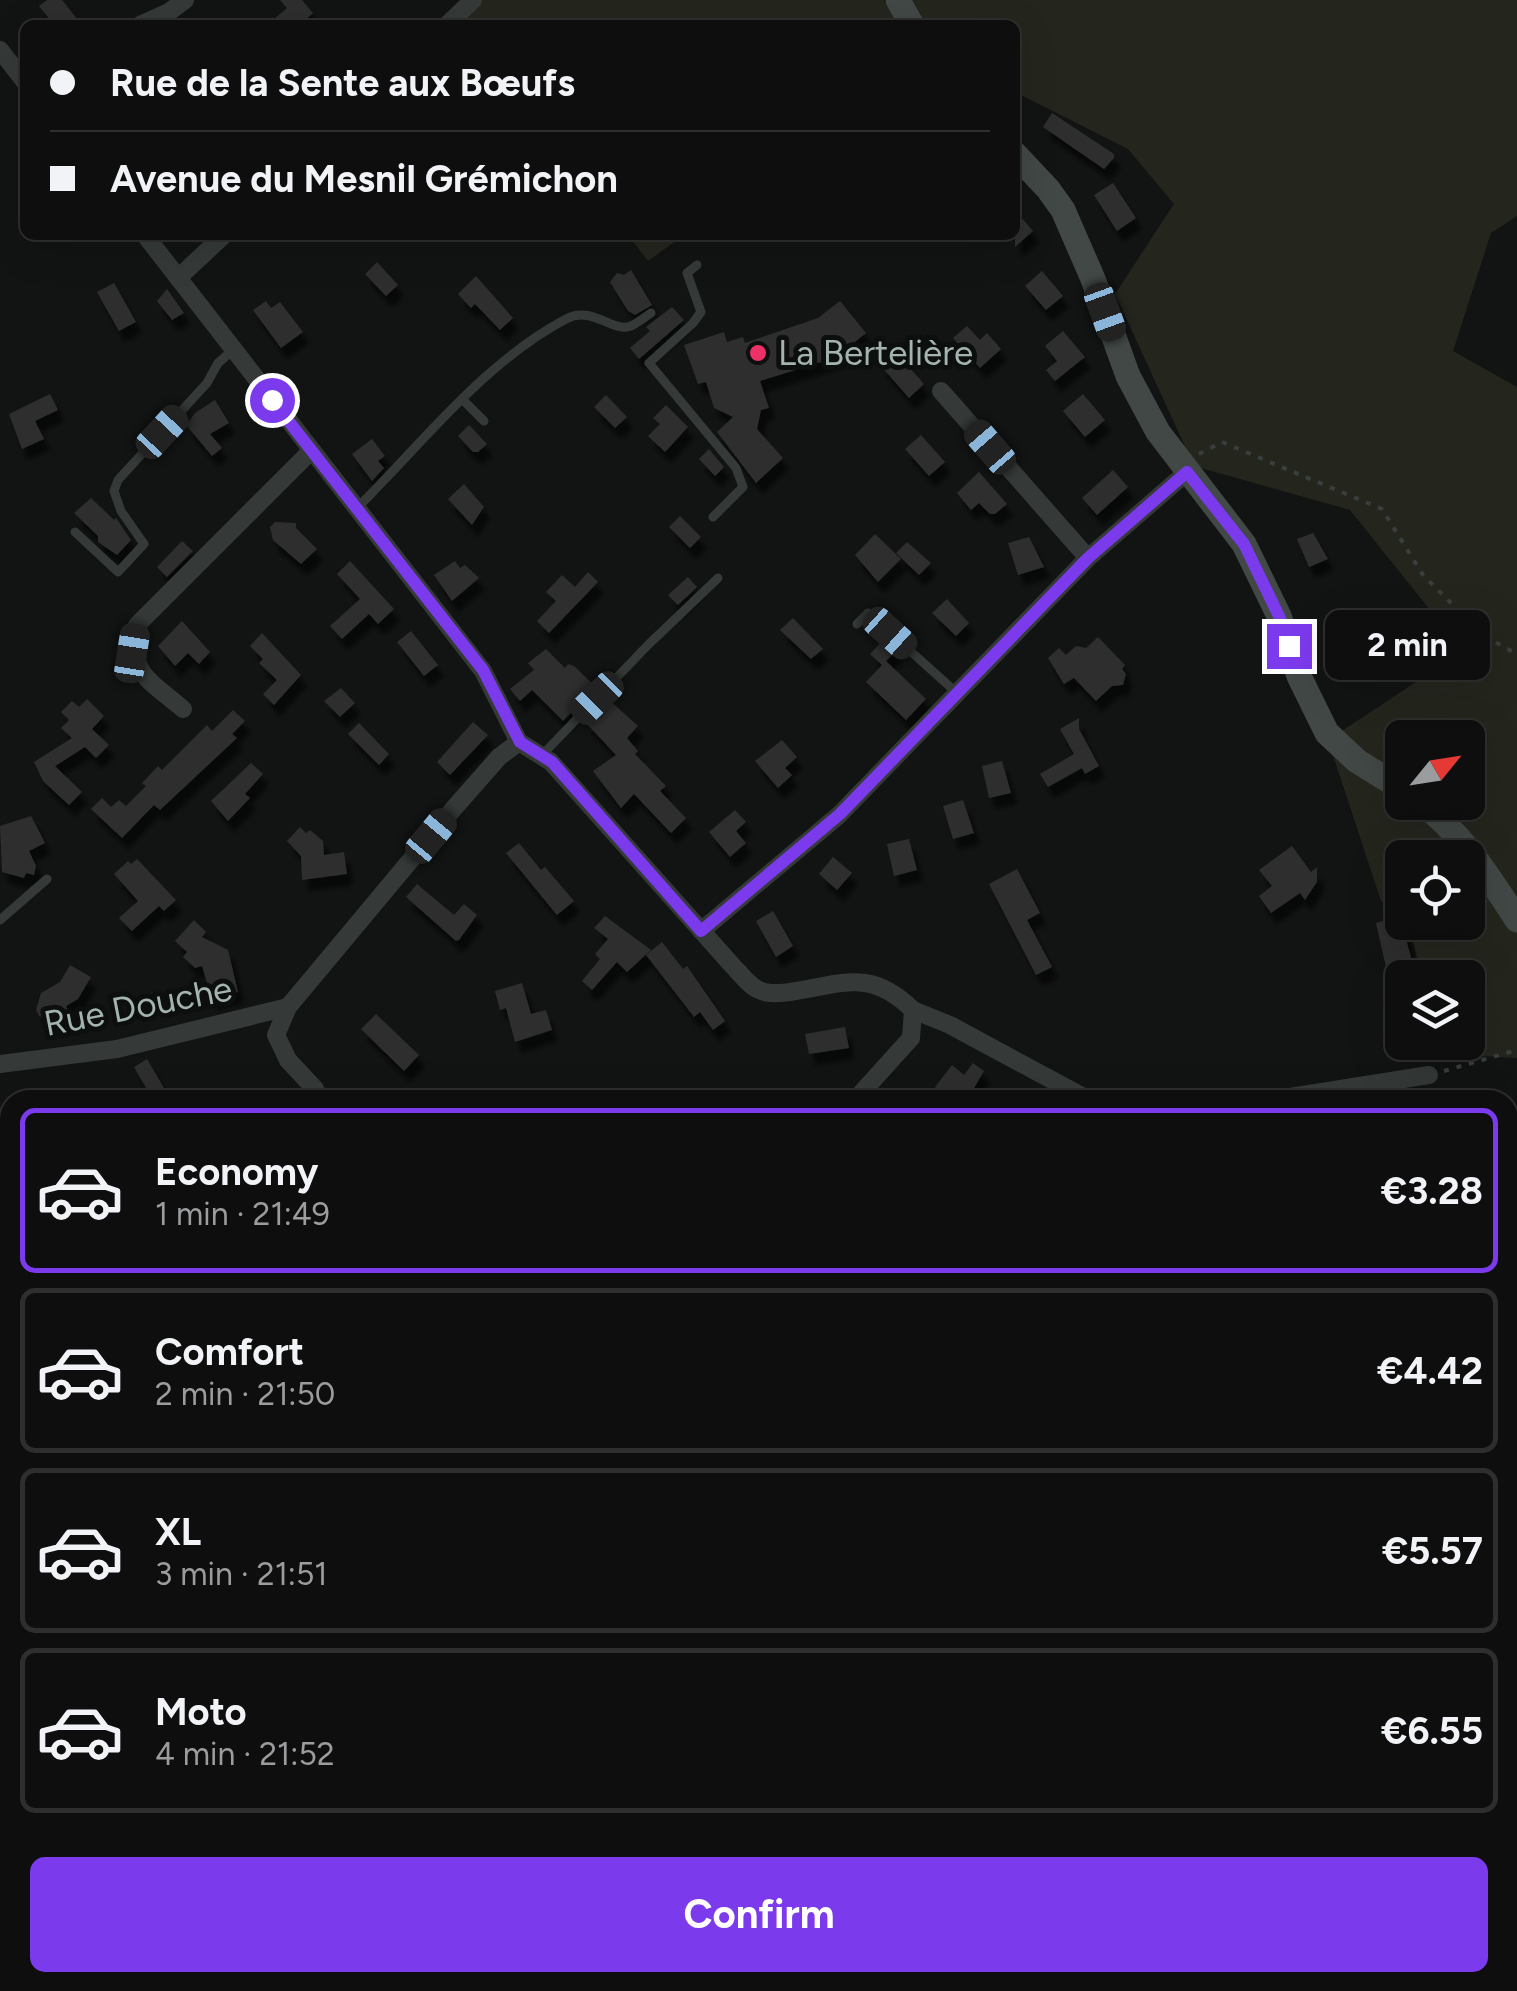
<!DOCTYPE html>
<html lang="en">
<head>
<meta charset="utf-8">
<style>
	:root { --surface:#0e0e0e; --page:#171717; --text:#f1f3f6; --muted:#9b9c9e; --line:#2e2e2e; --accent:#7c3aed }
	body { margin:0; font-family:Figtree,sans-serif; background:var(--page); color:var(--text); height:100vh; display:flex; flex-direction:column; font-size:38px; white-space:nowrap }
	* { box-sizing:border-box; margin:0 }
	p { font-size:32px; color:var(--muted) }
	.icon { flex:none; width:55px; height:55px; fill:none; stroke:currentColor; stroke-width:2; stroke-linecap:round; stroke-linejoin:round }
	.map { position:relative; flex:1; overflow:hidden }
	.sheet { position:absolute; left:0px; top:1090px; width:1518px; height:902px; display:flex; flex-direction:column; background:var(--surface); border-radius:30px 30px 0 0; box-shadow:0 10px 40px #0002,0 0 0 2px var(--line) }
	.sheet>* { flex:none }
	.banner { position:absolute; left:20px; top:20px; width:1000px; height:220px; border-radius:15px; box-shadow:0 10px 40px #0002,0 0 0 2px var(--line); display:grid; align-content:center; height:220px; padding:0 30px; background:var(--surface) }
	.needle { width:65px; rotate:60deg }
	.buttons { position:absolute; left:1385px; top:720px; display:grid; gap:20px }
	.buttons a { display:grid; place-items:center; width:100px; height:100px; border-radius:15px; background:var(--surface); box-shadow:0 10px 40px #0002,0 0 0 2px var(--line); font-size:50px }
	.end { position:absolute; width:45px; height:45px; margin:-22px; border:12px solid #7c3aed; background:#fff; box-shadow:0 0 0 5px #fff }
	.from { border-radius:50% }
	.bubble { position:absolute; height:70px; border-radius:15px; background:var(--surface); box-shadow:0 10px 40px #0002,0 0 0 2px var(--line); font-size:32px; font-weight:700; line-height:70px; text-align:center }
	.car { position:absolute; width:30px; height:60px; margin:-30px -15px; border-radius:12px; box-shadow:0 0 8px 2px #0007; background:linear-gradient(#222 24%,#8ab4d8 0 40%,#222 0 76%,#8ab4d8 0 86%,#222 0) }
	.banner b { display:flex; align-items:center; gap:35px; height:95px; font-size:38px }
	.banner b+b { border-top:2px solid var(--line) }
	.banner i { width:25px; height:25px; background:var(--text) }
	ul { padding:18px 0 0; list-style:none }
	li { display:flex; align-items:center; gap:30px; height:165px; margin:0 20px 15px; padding:0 10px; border:5px solid var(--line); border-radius:15px }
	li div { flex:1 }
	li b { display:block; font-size:38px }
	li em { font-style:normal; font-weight:700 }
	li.on { border-color:var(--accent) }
	li>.icon { width:90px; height:90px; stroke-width:1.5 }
	.cta { display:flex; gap:20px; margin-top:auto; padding:20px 30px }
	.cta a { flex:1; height:115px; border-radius:15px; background:var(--accent); color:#fff; font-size:40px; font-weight:700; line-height:115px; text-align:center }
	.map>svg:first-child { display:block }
</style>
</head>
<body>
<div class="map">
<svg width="1517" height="1991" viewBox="0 0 1517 1991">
	<defs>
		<filter id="shadow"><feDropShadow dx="6" dy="11" stdDeviation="2.5" flood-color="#0009"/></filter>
	</defs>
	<rect width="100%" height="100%" fill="#121313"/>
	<!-- green -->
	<path fill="#24261e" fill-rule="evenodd" d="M 482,0 L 884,0 L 898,25 L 464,25 L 460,20 Z
		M 913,0 L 1517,0 L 1517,216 L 1491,233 L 1453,351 L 1517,387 L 1517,1058 L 1441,1054 L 1438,1043 L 1468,1042 L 1468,978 L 1422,977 L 1408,923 L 1468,922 L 1468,858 L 1402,858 L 1402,910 L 1381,901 L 1328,740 L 1463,651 L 1350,510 L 1194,466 L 1115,294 L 1174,204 L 1128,149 L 1015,92 L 1015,25 L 926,25 ZM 1402,738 L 1468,738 L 1468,802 L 1402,802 Z
		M 628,235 L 684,235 L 648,261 Z
		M 1517,1297 L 1517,1717 L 1508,1722 L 1508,1298 Z
		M 10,1634 L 10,1982 L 1140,1983 L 1130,1991 L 0,1991 L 0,1641 Z"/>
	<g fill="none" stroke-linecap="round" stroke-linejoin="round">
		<!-- river -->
		<path stroke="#2d3d35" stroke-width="32" d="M 1508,1926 L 1517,1929
			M 1414,1991 L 1415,1982"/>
	</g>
	<!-- building -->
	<path fill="#2d2f2f" filter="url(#shadow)" d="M 47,0 L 62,0 L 82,25 L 54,25 L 39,6 Z
		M 280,0 L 302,0 L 313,13 L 300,25 L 267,25 L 287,8 Z
		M 1052,113 L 1114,154 L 1114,158 L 1104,169 L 1043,127 Z
		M 1113,183 L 1136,218 L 1117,231 L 1094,195 Z
		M 1015,210 L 1033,231 L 1015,247 Z
		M 377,262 L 398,285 L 386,296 L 365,274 Z
		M 631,270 L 652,305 L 635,315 L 628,311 L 610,282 L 617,273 L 624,275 Z
		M 1042,271 L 1063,296 L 1046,310 L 1025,286 Z
		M 476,276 L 513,318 L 500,330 L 475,304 L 471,308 L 458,294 Z
		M 114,283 L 136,322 L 119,331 L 97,292 Z
		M 167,289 L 184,313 L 172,320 L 157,301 Z
		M 266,301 L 271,308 L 280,302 L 303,332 L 281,348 L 253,310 Z
		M 840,301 L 866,333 L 837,357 L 760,381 L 769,408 L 761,410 L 757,429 L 783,458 L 756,483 L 717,432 L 733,417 L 714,408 L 706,382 L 698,384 L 684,345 L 724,332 L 727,342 L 743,337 L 745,343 L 818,318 Z
		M 672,307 L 684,320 L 639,359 L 630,348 L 650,331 L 646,327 Z
		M 967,326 L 980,340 L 987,333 L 1001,349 L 980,368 L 953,338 Z
		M 1063,331 L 1085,357 L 1055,381 L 1046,370 L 1057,361 L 1045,346 Z
		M 895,351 L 924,384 L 909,398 L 880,365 Z
		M 50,394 L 58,410 L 35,421 L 44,439 L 22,449 L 9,414 Z
		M 1083,394 L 1105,420 L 1085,437 L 1063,411 Z
		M 606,395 L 627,417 L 615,428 L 594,407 Z
		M 215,400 L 229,423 L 210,434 L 222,448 L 212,456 L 186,425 L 195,413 Z
		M 666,405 L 688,427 L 665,452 L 648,436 L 660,424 L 653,418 Z
		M 469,425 L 487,444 L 478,452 L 473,452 L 458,436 Z
		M 921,435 L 945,462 L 929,476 L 905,449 Z
		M 372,439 L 385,456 L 378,461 L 384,468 L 372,481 L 352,454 Z
		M 709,449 L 724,467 L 715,476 L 699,459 Z
		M 1113,470 L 1128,487 L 1097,515 L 1082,498 Z
		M 979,472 L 1007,504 L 995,514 L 990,514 L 979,503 L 971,510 L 957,493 Z
		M 464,484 L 484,507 L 472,525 L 448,499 Z
		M 91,498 L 114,520 L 116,518 L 131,540 L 117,555 L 98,542 L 98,536 L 74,513 Z
		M 680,516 L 701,537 L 690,548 L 669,527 Z
		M 275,522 L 296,523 L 296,528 L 317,549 L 301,564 L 273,540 L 270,527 Z
		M 1313,533 L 1328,559 L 1309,567 L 1297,539 Z
		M 875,534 L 901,559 L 878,582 L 855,555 Z
		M 1029,537 L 1044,567 L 1018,575 L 1008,543 Z
		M 182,541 L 193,551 L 167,577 L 157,567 Z
		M 907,542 L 931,563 L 919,575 L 896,553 Z
		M 350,561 L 394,609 L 378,624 L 369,614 L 342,639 L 330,626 L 360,599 L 337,574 Z
		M 455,561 L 460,568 L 465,565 L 479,578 L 452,601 L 434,575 Z
		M 588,572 L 598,582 L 549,633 L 537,621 L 556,601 L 546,592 L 562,575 L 575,587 Z
		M 688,577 L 697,587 L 678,605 L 668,595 Z
		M 947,599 L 969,623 L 956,636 L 932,613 Z
		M 793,618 L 823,649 L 811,659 L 780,630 Z
		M 182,621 L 210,652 L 199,664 L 188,653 L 175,666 L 158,646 Z
		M 411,631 L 438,665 L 424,676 L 397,642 Z
		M 262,633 L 301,675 L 274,705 L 263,694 L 277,680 L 259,663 L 263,659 L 250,646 Z
		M 1098,637 L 1125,665 L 1122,669 L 1126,674 L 1123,685 L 1112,686 L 1096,701 L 1074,678 L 1064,684 L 1048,658 L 1059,648 L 1066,655 L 1076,646 L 1086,648 Z
		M 884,639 L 896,651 L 886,661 L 926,699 L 906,720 L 866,682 L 882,665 L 870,654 Z
		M 546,649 L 565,668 L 568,664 L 574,666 L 596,687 L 563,721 L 532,690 L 520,701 L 510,689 L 534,670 L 528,663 Z
		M 341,688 L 355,703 L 340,717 L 324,701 Z
		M 87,699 L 104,716 L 92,729 L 109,745 L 96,758 L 85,747 L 55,766 L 82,792 L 69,805 L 43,781 L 34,762 L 72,738 L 61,728 L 69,720 L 61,712 L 72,701 L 79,707 Z
		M 608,699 L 638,726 L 627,738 L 638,751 L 635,754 L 666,786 L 660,791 L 686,818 L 671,833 L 634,794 L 621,808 L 593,771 L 616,755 L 585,722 Z
		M 233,710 L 245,721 L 232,734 L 237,738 L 160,810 L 154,805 L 122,838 L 91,809 L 102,798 L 111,807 L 119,800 L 126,806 L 146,786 L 142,783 L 158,766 L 162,770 L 207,725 L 212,731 Z
		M 1079,718 L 1079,729 L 1099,766 L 1085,774 L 1082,768 L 1048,787 L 1040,774 L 1074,754 L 1060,729 Z
		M 473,722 L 488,735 L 450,775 L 437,762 Z
		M 359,723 L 389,754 L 379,765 L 348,734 Z
		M 782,740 L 797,757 L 785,768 L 792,775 L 778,788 L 755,761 Z
		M 1002,761 L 1011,793 L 989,798 L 982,766 Z
		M 251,763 L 263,774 L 245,794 L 250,798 L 228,821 L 211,801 Z
		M 963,800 L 974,833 L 953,839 L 943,806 Z
		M 735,810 L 746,822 L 736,831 L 746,843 L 730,857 L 709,832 Z
		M 31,816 L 45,843 L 29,851 L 36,866 L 34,875 L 26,873 L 24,878 L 2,872 L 0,826 Z
		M 300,827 L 306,833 L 310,830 L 323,841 L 324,855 L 344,852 L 347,874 L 302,880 L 301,856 L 287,841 Z
		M 909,839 L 917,870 L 894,876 L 887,844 Z
		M 519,843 L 541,870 L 545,867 L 574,901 L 557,915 L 506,853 Z
		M 1292,846 L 1311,872 L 1317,867 L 1317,882 L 1305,900 L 1300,893 L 1271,913 L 1259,896 L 1272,886 L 1259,870 Z
		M 833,857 L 852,873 L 837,890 L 819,874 Z
		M 137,859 L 176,900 L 164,911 L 159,906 L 132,931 L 119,918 L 138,901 L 114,874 L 128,861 L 131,864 Z
		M 1017,869 L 1040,913 L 1027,920 L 1052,967 L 1036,975 L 989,884 Z
		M 417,884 L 454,915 L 464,904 L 477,915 L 459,940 L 456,941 L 406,897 Z
		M 773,911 L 793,946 L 776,957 L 756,921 Z
		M 605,916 L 651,950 L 627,972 L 617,962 L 592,990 L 582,981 L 600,959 L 595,954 L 608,939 L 594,928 Z
		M 1400,916 L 1414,969 L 1417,978 L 1388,976 L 1376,923 Z
		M 194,920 L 206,932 L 202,937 L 228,950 L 238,992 L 212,1000 L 202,966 L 195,968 L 183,957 L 187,952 L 175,941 Z
		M 662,942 L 683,969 L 687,966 L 725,1021 L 713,1030 L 700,1012 L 694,1017 L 646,955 Z
		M 70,965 L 91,977 L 78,999 L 66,1006 L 71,1016 L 55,1025 L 52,1019 L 39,1016 L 36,1010 L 41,993 L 60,982 Z
		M 522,983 L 531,1014 L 546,1010 L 552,1030 L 515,1042 L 506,1008 L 500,1010 L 495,991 Z
		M 376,1014 L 419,1055 L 404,1071 L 361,1029 Z
		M 845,1027 L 849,1048 L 809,1054 L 805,1034 Z
		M 147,1059 L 171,1100 L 153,1100 L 134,1067 Z
		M 973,1063 L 984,1071 L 967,1100 L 952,1100 L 935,1087 L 952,1065 L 964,1075 Z"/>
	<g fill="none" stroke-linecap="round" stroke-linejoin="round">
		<!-- path -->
		<path stroke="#393f3d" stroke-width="4" stroke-dasharray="5 8" stroke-linecap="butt" d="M 1199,454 L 1222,442 L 1382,509 L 1423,575 L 1484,636 L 1517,654
			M 1444,1071 L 1517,1050
			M 1508,1686 L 1517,1681
			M 0,1689 L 10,1683"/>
		<!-- lane -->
		<path stroke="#353a39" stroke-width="9" d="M 697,265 L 687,273 L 701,312 L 693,323 L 649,363 L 736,468 L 743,487 L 713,517
			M 463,400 L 484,421
			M 357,508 C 423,443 483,363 566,319 C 593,305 612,333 631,326 C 638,323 645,317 651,313
			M 75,532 L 118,572 L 144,544 L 121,511 L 114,491 L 118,480 L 207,383 L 218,363 L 233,350
			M 857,624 L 868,613 L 957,693
			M 543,754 L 648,645 L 718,578
			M 0,920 L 47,879"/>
		<!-- street -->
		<path stroke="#353a39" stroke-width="18" d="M 140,25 L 169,12 L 185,0
			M 447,25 L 473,0
			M 0,50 L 25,82
			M 145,235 L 483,671 L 519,742 L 551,762 L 731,964 C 739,972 749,986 759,990 C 769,995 780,993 790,992 C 843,984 870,968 913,1010 L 911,1038 L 855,1100
			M 178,278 L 224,235
			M 941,391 L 1088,558
			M 183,709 C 148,679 129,675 137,625 L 311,451
			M 701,931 L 839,815 L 1088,558 L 1187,472
			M 913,1010 L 950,1025 L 1089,1100
			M 0,1064 L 117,1049 L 288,1007
			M 320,1100 L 315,1089 L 288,1060 L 276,1035 L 288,1007 L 455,807 L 499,757 L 519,742
			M 1270,1100 L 1429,1075
			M 0,1444 L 10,1432
			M 0,1454 L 10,1465
			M 1508,1784 L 1512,1835 L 1517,1848
			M 1345,1991 L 1346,1982"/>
		<!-- secondary -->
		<path stroke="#414846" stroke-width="25" d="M 898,0 L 912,25
			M 1015,154 L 1048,189 L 1063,210 L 1093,279 L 1128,376 L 1158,432 L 1244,544 L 1279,616 L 1299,676 L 1327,733 L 1357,761 L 1402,789
			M 1420,802 C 1462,833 1489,877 1517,920
			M 1506,1991 L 1517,1980"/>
		<!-- rail casing -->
		<g stroke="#4c5351" stroke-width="9">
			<path id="rail" d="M 1508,1748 L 1517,1743
				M 1141,1991 L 1150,1982"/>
		</g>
		<!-- rail -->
		<use href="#rail" stroke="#0d0e0e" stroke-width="5" stroke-dasharray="15" stroke-linecap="butt"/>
	</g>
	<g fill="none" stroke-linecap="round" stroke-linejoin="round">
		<!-- route -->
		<path stroke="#7c3aed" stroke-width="12" d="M 272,400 L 483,670 L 520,742 L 552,762 L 701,931 L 840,814 L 1088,558 L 1187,472 L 1244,544 L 1279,616 L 1289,646"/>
	</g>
	<!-- markers -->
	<circle fill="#eb3165" stroke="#0d0e0e" stroke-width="4" cx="758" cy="353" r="10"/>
	<g text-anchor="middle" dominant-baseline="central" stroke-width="10" stroke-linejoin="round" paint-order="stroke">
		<!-- poi labels -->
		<g font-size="35" fill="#a3b3af" stroke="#0d0e0e" text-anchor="start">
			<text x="778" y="353">La Bertelière</text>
		</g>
		<!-- street labels -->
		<g font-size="35" fill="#a3b3af" stroke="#0d0e0e">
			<text transform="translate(138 1006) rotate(-11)">Rue Douche</text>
		</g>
	</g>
</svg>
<div class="buttons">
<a><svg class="needle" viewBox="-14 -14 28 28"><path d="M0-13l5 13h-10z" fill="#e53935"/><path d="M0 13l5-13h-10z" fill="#9b9c9e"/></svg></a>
<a><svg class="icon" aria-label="locate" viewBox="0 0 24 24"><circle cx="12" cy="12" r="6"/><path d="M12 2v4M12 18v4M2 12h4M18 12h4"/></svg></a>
<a><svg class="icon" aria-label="layers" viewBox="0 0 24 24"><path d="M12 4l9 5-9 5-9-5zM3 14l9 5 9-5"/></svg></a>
</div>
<i class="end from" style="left:272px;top:400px"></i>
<i class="end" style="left:1289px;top:646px"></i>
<div class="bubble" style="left:1325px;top:610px;width:165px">2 min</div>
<i class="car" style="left:1105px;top:312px;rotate:160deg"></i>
<i class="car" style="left:162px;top:432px;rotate:43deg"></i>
<i class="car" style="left:990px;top:447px;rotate:319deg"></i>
<i class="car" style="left:890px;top:633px;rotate:132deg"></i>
<i class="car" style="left:132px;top:653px;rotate:9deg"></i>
<i class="car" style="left:597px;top:698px;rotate:225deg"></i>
<i class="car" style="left:431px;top:836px;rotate:40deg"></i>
<div class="banner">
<b><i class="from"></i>Rue de la Sente aux Bœufs</b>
<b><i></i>Avenue du Mesnil Grémichon</b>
</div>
<section class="sheet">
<ul>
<li class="on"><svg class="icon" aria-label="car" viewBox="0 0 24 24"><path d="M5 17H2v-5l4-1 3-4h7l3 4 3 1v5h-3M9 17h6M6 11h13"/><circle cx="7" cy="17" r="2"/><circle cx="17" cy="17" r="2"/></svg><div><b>Economy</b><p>1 min · 21:49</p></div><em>€3.28</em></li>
<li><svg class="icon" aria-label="car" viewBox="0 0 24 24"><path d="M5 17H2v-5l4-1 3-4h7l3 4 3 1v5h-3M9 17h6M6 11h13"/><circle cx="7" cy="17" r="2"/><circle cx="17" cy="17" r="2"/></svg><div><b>Comfort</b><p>2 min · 21:50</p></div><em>€4.42</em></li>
<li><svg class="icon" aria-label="car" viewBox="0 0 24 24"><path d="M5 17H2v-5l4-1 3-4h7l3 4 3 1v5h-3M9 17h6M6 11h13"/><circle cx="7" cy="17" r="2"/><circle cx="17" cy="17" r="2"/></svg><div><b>XL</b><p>3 min · 21:51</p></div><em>€5.57</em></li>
<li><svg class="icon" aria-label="car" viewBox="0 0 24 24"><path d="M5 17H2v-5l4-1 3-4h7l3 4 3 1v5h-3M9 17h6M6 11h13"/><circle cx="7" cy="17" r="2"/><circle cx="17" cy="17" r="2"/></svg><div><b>Moto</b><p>4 min · 21:52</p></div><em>€6.55</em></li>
</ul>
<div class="cta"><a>Confirm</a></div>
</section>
</div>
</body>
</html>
